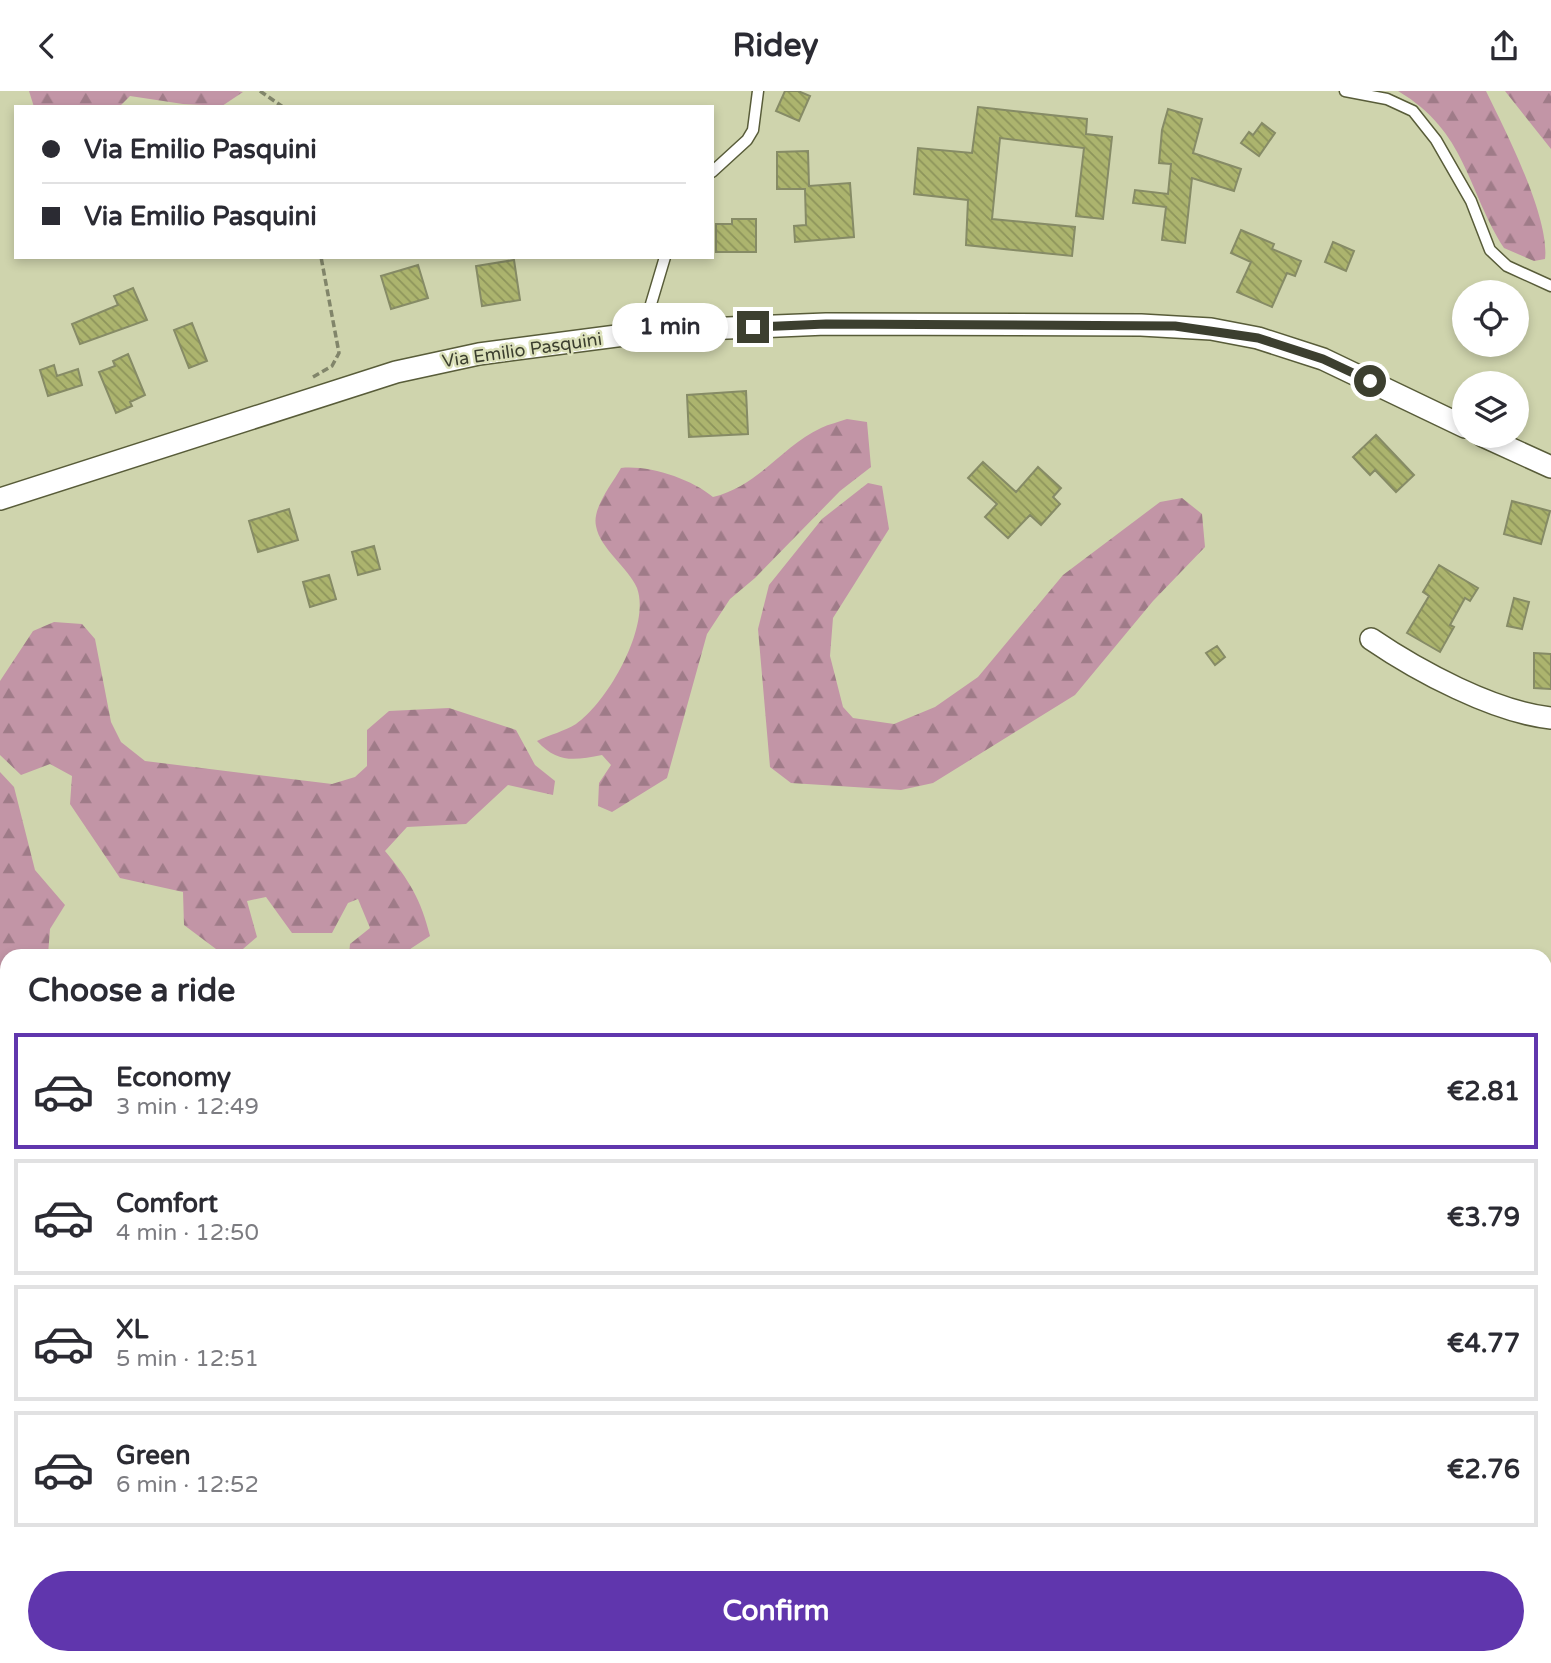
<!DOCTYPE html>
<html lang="en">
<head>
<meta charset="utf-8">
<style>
	:root { --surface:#fff; --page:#f7f7f7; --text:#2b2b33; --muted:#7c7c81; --line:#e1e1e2; --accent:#6036ad }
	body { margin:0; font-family:"Varela Round",sans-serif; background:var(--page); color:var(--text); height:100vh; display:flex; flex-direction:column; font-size:26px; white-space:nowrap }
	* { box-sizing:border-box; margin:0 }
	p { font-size:23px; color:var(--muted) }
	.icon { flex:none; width:38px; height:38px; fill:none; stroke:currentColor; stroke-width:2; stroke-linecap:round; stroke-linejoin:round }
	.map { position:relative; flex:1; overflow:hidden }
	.side { position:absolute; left:0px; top:858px; width:1552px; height:716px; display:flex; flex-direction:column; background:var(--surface); border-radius:21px 21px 0 0; box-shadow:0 4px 10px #0003 }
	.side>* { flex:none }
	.guide { position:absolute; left:14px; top:14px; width:700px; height:154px; border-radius:0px; box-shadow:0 4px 10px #0003; display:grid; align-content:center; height:154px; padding:0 28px; background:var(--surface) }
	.controls { position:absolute; left:1452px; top:189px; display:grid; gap:14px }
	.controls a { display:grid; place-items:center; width:77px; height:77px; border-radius:50%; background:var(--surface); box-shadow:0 4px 10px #0003; font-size:35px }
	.end { position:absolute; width:32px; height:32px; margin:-16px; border:9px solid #3c3f2f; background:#fff; box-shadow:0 0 0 4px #fff }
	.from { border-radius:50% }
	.bubble { position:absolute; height:49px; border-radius:24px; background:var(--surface); box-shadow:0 4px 10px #0003; font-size:23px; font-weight:700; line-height:49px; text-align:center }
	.guide b { display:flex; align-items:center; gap:24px; height:66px; font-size:26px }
	.guide b+b { border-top:2px solid var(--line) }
	.guide i { width:18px; height:18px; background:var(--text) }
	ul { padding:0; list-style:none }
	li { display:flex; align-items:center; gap:21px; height:116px; margin:0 14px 10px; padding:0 14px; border:4px solid var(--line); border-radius:0px }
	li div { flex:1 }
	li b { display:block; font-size:26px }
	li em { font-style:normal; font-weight:700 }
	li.on { border-color:var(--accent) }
	li>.icon { width:63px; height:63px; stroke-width:1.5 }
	h2 { padding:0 28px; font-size:32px; line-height:84px }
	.action { display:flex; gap:14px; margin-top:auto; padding:14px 28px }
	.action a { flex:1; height:80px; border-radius:42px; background:var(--accent); color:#fff; font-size:28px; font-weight:700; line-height:80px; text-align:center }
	header { display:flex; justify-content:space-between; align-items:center; height:91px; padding:0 28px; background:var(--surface); font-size:32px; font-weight:700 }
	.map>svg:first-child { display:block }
</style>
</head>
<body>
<header><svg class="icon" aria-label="back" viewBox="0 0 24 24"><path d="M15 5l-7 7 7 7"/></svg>Ridey<svg class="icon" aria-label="share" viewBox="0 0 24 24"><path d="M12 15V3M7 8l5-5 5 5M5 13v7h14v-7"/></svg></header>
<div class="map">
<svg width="1551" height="1572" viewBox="0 0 1551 1572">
	<defs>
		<pattern id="forest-firs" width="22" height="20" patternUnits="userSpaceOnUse" patternTransform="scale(1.75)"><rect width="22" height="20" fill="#c295a6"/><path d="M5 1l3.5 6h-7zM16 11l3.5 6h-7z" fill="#9f7b88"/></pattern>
		<pattern id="building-back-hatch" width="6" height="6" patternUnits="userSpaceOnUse" patternTransform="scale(1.75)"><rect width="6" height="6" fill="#acb46e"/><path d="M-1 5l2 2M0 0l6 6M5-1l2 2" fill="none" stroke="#8d945b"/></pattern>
	</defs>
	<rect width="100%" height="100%" fill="#cfd4ad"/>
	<!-- forest -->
	<path fill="url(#forest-firs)" d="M 29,0 L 238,0 L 243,1 L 222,15 L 183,13 L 130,5 L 119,16 L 34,16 Z
		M 1398,0 L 1486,0 C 1505,39 1550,126 1545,168 L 1534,170 L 1504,157 C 1466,97 1467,41 1398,0 Z
		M 1505,0 L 1551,0 L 1551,58 Z
		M 847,328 L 867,331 L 871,376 L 840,400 L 755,487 L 730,508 L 707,543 L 667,687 L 612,721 L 598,715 L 599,692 L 611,674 L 602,664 C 575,669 558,673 537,650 C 549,644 565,640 576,633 C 608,611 651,535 637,497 C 628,476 600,458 596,435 C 592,417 612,393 621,377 C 650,374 691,388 713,406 C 759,395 782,355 821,337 C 829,333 839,331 847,328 Z
		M 868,392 L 882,395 L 889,438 L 833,527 L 830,565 L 843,616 L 853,627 L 894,633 L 935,616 L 978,586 L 1063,484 L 1160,411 L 1182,407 L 1202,423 L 1205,456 L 1153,510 L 1075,604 L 933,692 L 901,699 L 791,692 L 770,676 L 758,538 L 769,494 L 822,428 Z
		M 54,531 L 82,533 L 95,548 L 111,631 L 121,651 L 145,670 L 332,693 L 355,686 L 367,675 L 367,639 L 389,620 L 449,617 L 516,639 L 535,674 L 555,690 L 553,704 L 508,694 L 466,733 L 407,736 L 385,760 C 409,789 421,808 430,845 L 401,864 L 349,864 L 350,853 L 370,837 L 358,808 L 348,812 L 332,842 L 292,842 L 266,806 L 247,810 L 257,846 L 236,864 L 224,864 L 184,834 L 183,801 L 120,787 L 70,713 L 72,685 L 50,673 L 21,684 L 0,664 L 0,590 L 33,540 Z
		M 0,681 L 14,696 L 35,779 L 65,814 L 50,838 L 48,864 L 7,864 L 7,1070 L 0,1081 Z
		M 7,1163 L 7,1264 L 0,1279 L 0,1166 Z
		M 1548,1264 L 1551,1265 L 1551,1480 L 1545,1485 L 1545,1266 Z
		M 608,1566 L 740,1566 L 733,1572 L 605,1572 Z
		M 1053,1566 L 1409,1566 L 1395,1572 L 1039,1572 Z"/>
	<!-- building -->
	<path fill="url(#building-back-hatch)" stroke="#868b66" stroke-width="2" d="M 785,0 L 798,0 L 810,5 L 799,30 L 776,20 Z
		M 978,16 L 1087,28 L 1086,43 L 1112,46 L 1103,128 L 1076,125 L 1084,57 L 1000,47 L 992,128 L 1075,136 L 1072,165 L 966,154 L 968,109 L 914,103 L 918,57 L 972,62 Z
		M 1168,18 L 1202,28 L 1193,62 L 1241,78 L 1234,100 L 1192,87 L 1185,152 L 1162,149 L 1166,116 L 1133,112 L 1135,99 L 1168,103 L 1171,73 L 1159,72 L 1162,39 Z
		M 1262,32 L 1275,42 L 1259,65 L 1241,52 L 1249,41 L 1253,44 Z
		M 808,60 L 809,95 L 850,92 L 854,146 L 795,151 L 794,135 L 806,134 L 805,98 L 777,98 L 777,61 Z
		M 732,128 L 756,128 L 756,161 L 716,161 L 716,133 L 732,133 Z
		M 1241,139 L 1274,153 L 1272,158 L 1301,170 L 1295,185 L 1287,182 L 1272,216 L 1237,201 L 1251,171 L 1231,162 Z
		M 1333,151 L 1354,160 L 1346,180 L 1325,171 Z
		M 514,169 L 520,209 L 482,215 L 476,175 Z
		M 418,174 L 428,207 L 391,218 L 381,185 Z
		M 133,197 L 147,229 L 80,253 L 72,233 L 118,214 L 114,205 Z
		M 192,232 L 207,270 L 189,277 L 174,239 Z
		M 128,263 L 145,304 L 130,311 L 132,315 L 116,322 L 99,281 L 115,275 L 113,270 Z
		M 54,274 L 57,285 L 78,278 L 82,294 L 48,305 L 40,279 Z
		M 746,300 L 748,343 L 689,346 L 687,304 Z
		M 1376,344 L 1414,384 L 1396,401 L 1375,379 L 1370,384 L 1353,366 Z
		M 983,371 L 1016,401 L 1038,376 L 1061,397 L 1053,406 L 1060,413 L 1041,434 L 1030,424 L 1008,447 L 985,426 L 997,413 L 968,387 Z
		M 1512,410 L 1550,420 L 1541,453 L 1504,443 Z
		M 289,418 L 298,449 L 258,461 L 249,430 Z
		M 374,455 L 380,478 L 358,484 L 352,461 Z
		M 1439,474 L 1478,497 L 1470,510 L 1465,507 L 1450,534 L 1454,536 L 1440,561 L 1407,542 L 1429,505 L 1423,501 Z
		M 329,484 L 336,508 L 310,516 L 303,491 Z
		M 1514,507 L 1529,511 L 1522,538 L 1507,535 Z
		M 1217,555 L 1225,566 L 1215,574 L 1206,562 Z
		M 1534,562 L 1551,563 L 1551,598 L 1534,597 Z"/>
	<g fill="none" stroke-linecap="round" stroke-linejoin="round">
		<!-- service casing -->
		<g stroke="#585c39" stroke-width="13">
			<path id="service" d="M 1345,0 L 1387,8 L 1413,20 L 1436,49 L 1471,110 L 1490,159 L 1507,175 L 1551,195
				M 712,81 L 747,49 L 753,39 L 758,0
				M 655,240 L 651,213 L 665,166"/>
		</g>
		<!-- minor casing -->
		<g stroke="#585c39" stroke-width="24">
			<path id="minor" d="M 1483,345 L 1551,376
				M 0,408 L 396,281 L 479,263 L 655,240 L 826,233 L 1141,234 L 1211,238 L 1258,247 L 1323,268 L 1465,336
				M 1371,548 C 1418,580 1494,621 1551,627"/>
		</g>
		<!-- path -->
		<path stroke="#81856a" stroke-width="3.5" stroke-dasharray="7 3.5" stroke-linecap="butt" d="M 260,0 L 283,16
			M 313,286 L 332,275 L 339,262 L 321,166
			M 443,1572 L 449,1566"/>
		<!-- service -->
		<use href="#service" stroke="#fff" stroke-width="10"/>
		<!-- minor -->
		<use href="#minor" stroke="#fff" stroke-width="21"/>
	</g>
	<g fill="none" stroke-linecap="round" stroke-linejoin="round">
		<!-- route -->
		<path stroke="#3c3f2f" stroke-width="9" d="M 753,236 L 826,233 L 1175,235 L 1258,247 L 1323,268 L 1370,290"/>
	</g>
	<g text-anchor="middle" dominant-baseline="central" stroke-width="5" stroke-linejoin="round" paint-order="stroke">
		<!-- street labels -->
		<g font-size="18" fill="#3c3f2f" stroke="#dce1ba">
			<text transform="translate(522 259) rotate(-8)">Via Emilio Pasquini</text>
		</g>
	</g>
</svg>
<div class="controls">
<a><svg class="icon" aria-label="locate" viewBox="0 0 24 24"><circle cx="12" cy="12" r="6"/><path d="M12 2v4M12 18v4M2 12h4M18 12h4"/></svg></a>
<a><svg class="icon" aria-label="layers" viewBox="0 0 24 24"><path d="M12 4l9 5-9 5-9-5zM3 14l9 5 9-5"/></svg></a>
</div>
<i class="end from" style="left:1370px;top:290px"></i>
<i class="end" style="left:753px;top:236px"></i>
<div class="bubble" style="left:612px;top:212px;width:116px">1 min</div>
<div class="guide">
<b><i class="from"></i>Via Emilio Pasquini</b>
<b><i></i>Via Emilio Pasquini</b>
</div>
<section class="side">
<h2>Choose a ride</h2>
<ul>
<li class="on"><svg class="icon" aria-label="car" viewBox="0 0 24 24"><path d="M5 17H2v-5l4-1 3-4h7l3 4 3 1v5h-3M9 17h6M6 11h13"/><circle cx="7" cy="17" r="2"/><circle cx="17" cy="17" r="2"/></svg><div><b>Economy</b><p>3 min · 12:49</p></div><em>€2.81</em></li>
<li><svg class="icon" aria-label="car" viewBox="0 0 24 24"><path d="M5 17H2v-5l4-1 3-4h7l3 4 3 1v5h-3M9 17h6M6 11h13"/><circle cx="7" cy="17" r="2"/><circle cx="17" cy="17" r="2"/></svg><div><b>Comfort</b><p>4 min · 12:50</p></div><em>€3.79</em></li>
<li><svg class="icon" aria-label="car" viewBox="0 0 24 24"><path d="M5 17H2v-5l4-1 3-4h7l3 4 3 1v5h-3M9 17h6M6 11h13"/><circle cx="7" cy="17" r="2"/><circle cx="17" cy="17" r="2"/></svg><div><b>XL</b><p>5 min · 12:51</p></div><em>€4.77</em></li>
<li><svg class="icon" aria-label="car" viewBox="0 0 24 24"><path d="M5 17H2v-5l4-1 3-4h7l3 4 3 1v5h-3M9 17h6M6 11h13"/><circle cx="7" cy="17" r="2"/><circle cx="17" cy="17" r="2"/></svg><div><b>Green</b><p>6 min · 12:52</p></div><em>€2.76</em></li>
</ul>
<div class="action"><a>Confirm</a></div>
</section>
</div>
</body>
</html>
